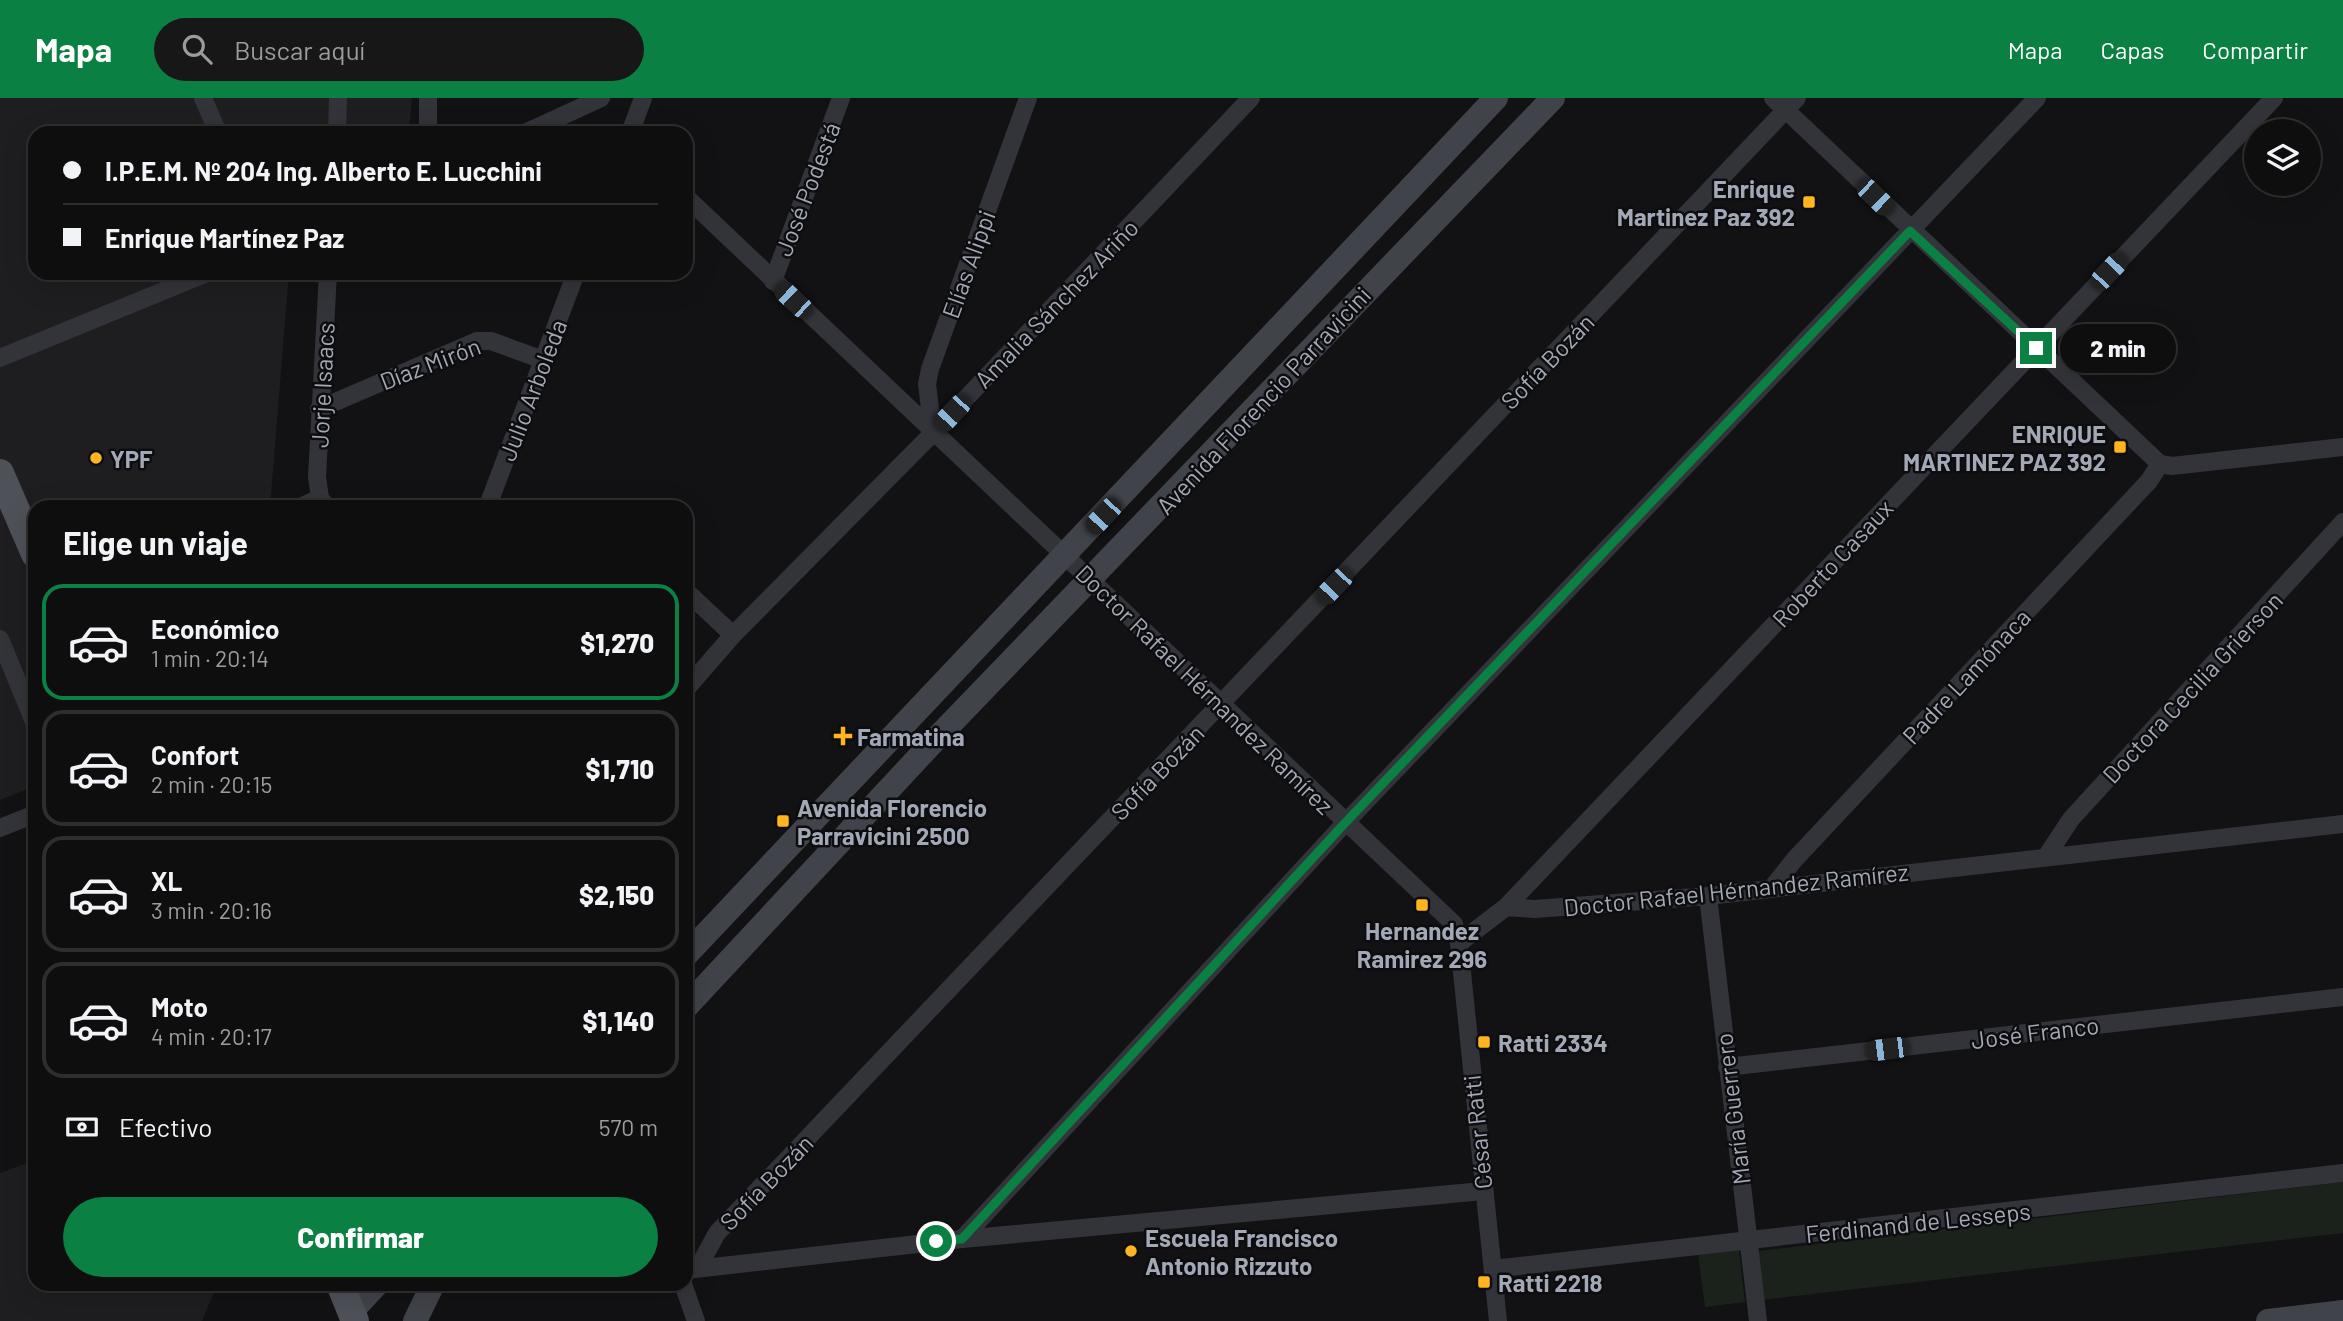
<!DOCTYPE html>
<html lang="es">
<head>
<meta charset="utf-8">
<style>
	:root { --surface:#0e0e0f; --page:#171718; --text:#f1f3f6; --muted:#9b9c9e; --line:#2e2e2f; --accent:#0b8043 }
	body { margin:0; font-family:Barlow,sans-serif; background:var(--page); color:var(--text); height:100vh; display:flex; flex-direction:column; font-size:26px; white-space:nowrap }
	* { box-sizing:border-box; margin:0 }
	p { font-size:23px; color:var(--muted) }
	.icon { flex:none; width:38px; height:38px; fill:none; stroke:currentColor; stroke-width:2; stroke-linecap:round; stroke-linejoin:round }
	.map { position:relative; flex:1; overflow:hidden }
	.panel { position:absolute; left:28px; top:402px; width:665px; height:791px; display:flex; flex-direction:column; background:var(--surface); border-radius:21px; box-shadow:0 7px 28px #0002,0 0 0 2px var(--line) }
	.panel>* { flex:none }
	.top-card { position:absolute; left:28px; top:28px; width:665px; height:154px; border-radius:21px; box-shadow:0 7px 28px #0002,0 0 0 2px var(--line); display:grid; align-content:center; height:154px; padding:0 35px; background:var(--surface) }
	.tools { position:absolute; left:2244px; top:21px; display:grid; gap:14px }
	.tools a { display:grid; place-items:center; width:77px; height:77px; border-radius:50%; background:var(--surface); box-shadow:0 7px 28px #0002,0 0 0 2px var(--line); font-size:35px }
	.end { position:absolute; width:32px; height:32px; margin:-16px; border:9px solid #0b8043; background:#fff; box-shadow:0 0 0 4px #fff }
	.from { border-radius:50% }
	.bubble { position:absolute; height:49px; border-radius:24px; background:var(--surface); box-shadow:0 7px 28px #0002,0 0 0 2px var(--line); font-size:23px; font-weight:800; line-height:49px; text-align:center }
	.car { position:absolute; width:21px; height:42px; margin:-21px -10px; border-radius:9px; box-shadow:0 0 5px 2px #0007; background:linear-gradient(#222 24%,#8ab4d8 0 40%,#222 0 76%,#8ab4d8 0 86%,#222 0) }
	.top-card b { display:flex; align-items:center; gap:24px; height:66px; font-size:26px }
	.top-card b+b { border-top:2px solid var(--line) }
	.top-card i { width:18px; height:18px; background:var(--text) }
	ul { padding:0; list-style:none }
	li { display:flex; align-items:center; gap:21px; height:116px; margin:0 14px 10px; padding:0 21px; border:4px solid var(--line); border-radius:21px }
	li div { flex:1 }
	li b { display:block; font-size:26px }
	li em { font-style:normal; font-weight:800 }
	li.selected { border-color:var(--accent) }
	li>.icon { width:63px; height:63px; stroke-width:1.5 }
	h2 { padding:0 35px; font-size:32px; line-height:84px }
	.pay { display:flex; align-items:center; gap:18px; height:77px; padding:0 35px; font-size:26px }
	.pay p { margin-inline-start:auto }
	.button { display:flex; gap:14px; margin-top:auto; padding:14px 35px }
	.button a { flex:1; height:80px; border-radius:42px; background:var(--accent); color:#fff; font-size:28px; font-weight:800; line-height:80px; text-align:center }
	header { display:flex; align-items:center; gap:42px; box-sizing:border-box; height:98px; padding:0 35px; background:var(--accent); color:#fff }
	header strong { font-size:33px }
	nav { display:flex; gap:38px; margin-inline-start:auto; font-size:24px }
	.search { width:490px; height:63px; background:var(--page); display:flex; align-items:center; gap:18px; box-sizing:border-box; padding:0 24px; border-radius:38px; color:var(--muted); font-size:26px }
	.map>svg:first-child { display:block }
</style>
</head>
<body>
<header>
<strong>Mapa</strong>
<div class="search"><svg class="icon" aria-label="search" viewBox="0 0 24 24"><circle cx="10" cy="10" r="6"/><path d="M15 15l6 6"/></svg>Buscar aquí</div>
<nav><a>Mapa</a><a>Capas</a><a>Compartir</a></nav>
</header>
<div class="map">
<svg width="2343" height="1223" viewBox="0 0 2343 1223">
	<rect width="100%" height="100%" fill="#121214"/>
	<!-- built -->
	<path fill="#1e1e21" d="M 0,0 L 412,0 L 409,35 L 35,35 L 35,175 L 289,175 L 270,409 L 35,410 L 35,688 L 0,702 Z
		M 35,1062 L 35,1186 L 217,1187 L 202,1223 L 0,1223 L 0,1075 Z"/>
	<!-- green -->
	<path fill="#1a221b" d="M 2343,1084 L 2343,1135 L 1761,1202 L 1758,1153 Z
		M 1739,1152 L 1745,1204 L 1705,1209 L 1698,1156 Z"/>
	<g fill="none" stroke-linecap="round" stroke-linejoin="round">
		<!-- minor -->
		<path stroke="#333439" stroke-width="18" d="M 203,0 L 218,35
			M 428,0 L 428,35
			M 1773,0 L 2160,366 L 2172,368 L 2343,349
			M 337,35 L 338,0
			M 525,35 L 601,0
			M 630,35 L 643,0
			M 686,99 L 1454,826 L 1459,845 L 1498,1223
			M 773,183 L 841,0
			M 0,260 L 207,175
			M 319,311 L 477,243 L 491,243 L 543,262
			M 933,335 L 927,286 L 930,271 L 1028,0
			M 298,410 L 320,400
			M 327,410 L 320,400 L 317,379 L 328,175
			M 487,410 L 576,175
			M 686,493 L 733,537
			M 0,541 L 35,626
			M 686,591 L 733,537 L 933,335 L 1251,0
			M 0,730 L 35,716
			M 2046,759 L 2071,721 L 2343,424
			M 1771,791 L 1795,761 L 2149,383 L 2160,366
			M 1708,798 L 1758,1223
			M 1506,809 L 2274,0
			M 1459,845 L 1506,809 L 1535,811 L 1708,798 L 2343,726
			M 1727,969 L 2343,899
			M 962,1141 L 1345,725 L 2037,0
			M 698,1170 L 717,1135 L 1797,0
			M 1493,1171 L 2343,1075
			M 686,1172 L 962,1141 L 1483,1093
			M 683,1186 L 696,1223"/>
		<!-- secondary -->
		<path stroke="#41434a" stroke-width="24" d="M 686,857 L 1496,0
			M 686,909 L 933,644 L 1553,0
			M 351,1214 L 377,1186
			M 415,1223 L 433,1186
			M 2268,1223 L 2343,1214"/>
		<!-- primary -->
		<path stroke="#4f5159" stroke-width="28" d="M 0,375 L 35,456
			M 340,1186 L 355,1223"/>
	</g>
	<g fill="none" stroke-linecap="round" stroke-linejoin="round">
		<!-- route -->
		<path stroke="#0b8043" stroke-width="9" d="M 936,1143 L 962,1141 L 1345,725 L 1910,133 L 2036,250"/>
	</g>
	<!-- markers -->
	<g fill="#ffb51f" stroke="#0d0d0f" stroke-width="2.5">
		<rect x="1802" y="97" width="14" height="14" rx="3.5"/>
		<rect x="2113" y="342" width="14" height="14" rx="3.5"/>
		<circle cx="96" cy="360" r="7"/>
		<path d="M839.5 627.5h7v7h7v7h-7v7h-7v-7h-7v-7h7z"/>
		<rect x="776" y="716" width="14" height="14" rx="3.5"/>
		<rect x="1415" y="800" width="14" height="14" rx="3.5"/>
		<rect x="1477" y="937" width="14" height="14" rx="3.5"/>
		<circle cx="1131" cy="1153" r="7"/>
		<rect x="1477" y="1177" width="14" height="14" rx="3.5"/>
	</g>
	<g text-anchor="middle" dominant-baseline="central" stroke-width="5" stroke-linejoin="round" paint-order="stroke">
		<!-- poi labels -->
		<g font-size="24" font-weight="bold" fill="#a2a8b6" stroke="#0d0d0f" text-anchor="start">
			<text x="1795" y="90" text-anchor="end">Enrique<tspan x="1795" dy="28">Martinez Paz 392</tspan></text>
			<text x="2106" y="335" text-anchor="end">ENRIQUE<tspan x="2106" dy="28">MARTINEZ PAZ 392</tspan></text>
			<text x="110" y="360">YPF</text>
			<text x="857" y="638">Farmatina</text>
			<text x="797" y="709">Avenida Florencio<tspan x="797" dy="28">Parravicini 2500</tspan></text>
			<text x="1422" y="832" text-anchor="middle">Hernandez<tspan x="1422" dy="28">Ramirez 296</tspan></text>
			<text x="1498" y="944">Ratti 2334</text>
			<text x="1145" y="1139">Escuela Francisco<tspan x="1145" dy="28">Antonio Rizzuto</tspan></text>
			<text x="1498" y="1184">Ratti 2218</text>
		</g>
		<!-- street labels -->
		<g font-size="24" fill="#a2a8b6" stroke="#0d0d0f">
			<text transform="translate(807 91) rotate(-69)">José Podestá</text>
			<text transform="translate(968 166) rotate(-70)">Elías Alippi</text>
			<text transform="translate(1056 205) rotate(-46)">Amalia Sánchez Ariño</text>
			<text transform="translate(1547 263) rotate(-46)">Sofía Bozán</text>
			<text transform="translate(430 265) rotate(-21)">Díaz Mirón</text>
			<text transform="translate(322 287) rotate(-87)">Jorje Isaacs</text>
			<text transform="translate(532 292) rotate(-69)">Julio Arboleda</text>
			<text transform="translate(1263 302) rotate(-47)">Avenida Florencio Parravicini</text>
			<text transform="translate(1832 465) rotate(-47)">Roberto Casaux</text>
			<text transform="translate(1966 578) rotate(-47)">Padre Lamónaca</text>
			<text transform="translate(2192 589) rotate(-47)">Doctora Cecilia Grierson</text>
			<text transform="translate(1205 591) rotate(44)">Doctor Rafael Hérnandez Ramírez</text>
			<text transform="translate(1157 674) rotate(-46)">Sofía Bozán</text>
			<text transform="translate(1736 791) rotate(-6)">Doctor Rafael Hérnandez Ramírez</text>
			<text transform="translate(2035 934) rotate(-7)">José Franco</text>
			<text transform="translate(1732 1011) rotate(-97)">María Guerrero</text>
			<text transform="translate(1477 1034) rotate(-96)">César Ratti</text>
			<text transform="translate(766 1084) rotate(-46)">Sofía Bozán</text>
			<text transform="translate(1918 1124) rotate(-6)">Ferdinand de Lesseps</text>
		</g>
	</g>
</svg>
<div class="tools">
<a><svg class="icon" aria-label="layers" viewBox="0 0 24 24"><path d="M12 4l9 5-9 5-9-5zM3 14l9 5 9-5"/></svg></a>
</div>
<i class="end from" style="left:936px;top:1143px"></i>
<i class="end" style="left:2036px;top:250px"></i>
<div class="bubble" style="left:2060px;top:226px;width:116px">2 min</div>
<i class="car" style="left:1875px;top:99px;rotate:134deg"></i>
<i class="car" style="left:2109px;top:173px;rotate:43deg"></i>
<i class="car" style="left:793px;top:202px;rotate:313deg"></i>
<i class="car" style="left:952px;top:315px;rotate:223deg"></i>
<i class="car" style="left:1103px;top:418px;rotate:223deg"></i>
<i class="car" style="left:1334px;top:488px;rotate:224deg"></i>
<i class="car" style="left:1887px;top:951px;rotate:263deg"></i>
<div class="top-card">
<b><i class="from"></i>I.P.E.M. Nº 204 Ing. Alberto E. Lucchini</b>
<b><i></i>Enrique Martínez Paz</b>
</div>
<section class="panel">
<h2>Elige un viaje</h2>
<ul>
<li class="selected"><svg class="icon" aria-label="car" viewBox="0 0 24 24"><path d="M5 17H2v-5l4-1 3-4h7l3 4 3 1v5h-3M9 17h6M6 11h13"/><circle cx="7" cy="17" r="2"/><circle cx="17" cy="17" r="2"/></svg><div><b>Económico</b><p>1 min · 20:14</p></div><em>$1,270</em></li>
<li><svg class="icon" aria-label="car" viewBox="0 0 24 24"><path d="M5 17H2v-5l4-1 3-4h7l3 4 3 1v5h-3M9 17h6M6 11h13"/><circle cx="7" cy="17" r="2"/><circle cx="17" cy="17" r="2"/></svg><div><b>Confort</b><p>2 min · 20:15</p></div><em>$1,710</em></li>
<li><svg class="icon" aria-label="car" viewBox="0 0 24 24"><path d="M5 17H2v-5l4-1 3-4h7l3 4 3 1v5h-3M9 17h6M6 11h13"/><circle cx="7" cy="17" r="2"/><circle cx="17" cy="17" r="2"/></svg><div><b>XL</b><p>3 min · 20:16</p></div><em>$2,150</em></li>
<li><svg class="icon" aria-label="car" viewBox="0 0 24 24"><path d="M5 17H2v-5l4-1 3-4h7l3 4 3 1v5h-3M9 17h6M6 11h13"/><circle cx="7" cy="17" r="2"/><circle cx="17" cy="17" r="2"/></svg><div><b>Moto</b><p>4 min · 20:17</p></div><em>$1,140</em></li>
</ul>
<div class="pay"><svg class="icon" aria-label="cash" viewBox="0 0 24 24"><path d="M3 7h18v10H3z"/><circle cx="12" cy="12" r="2"/></svg>Efectivo<p>570 m</p></div>
<div class="button"><a>Confirmar</a></div>
</section>
</div>
</body>
</html>
